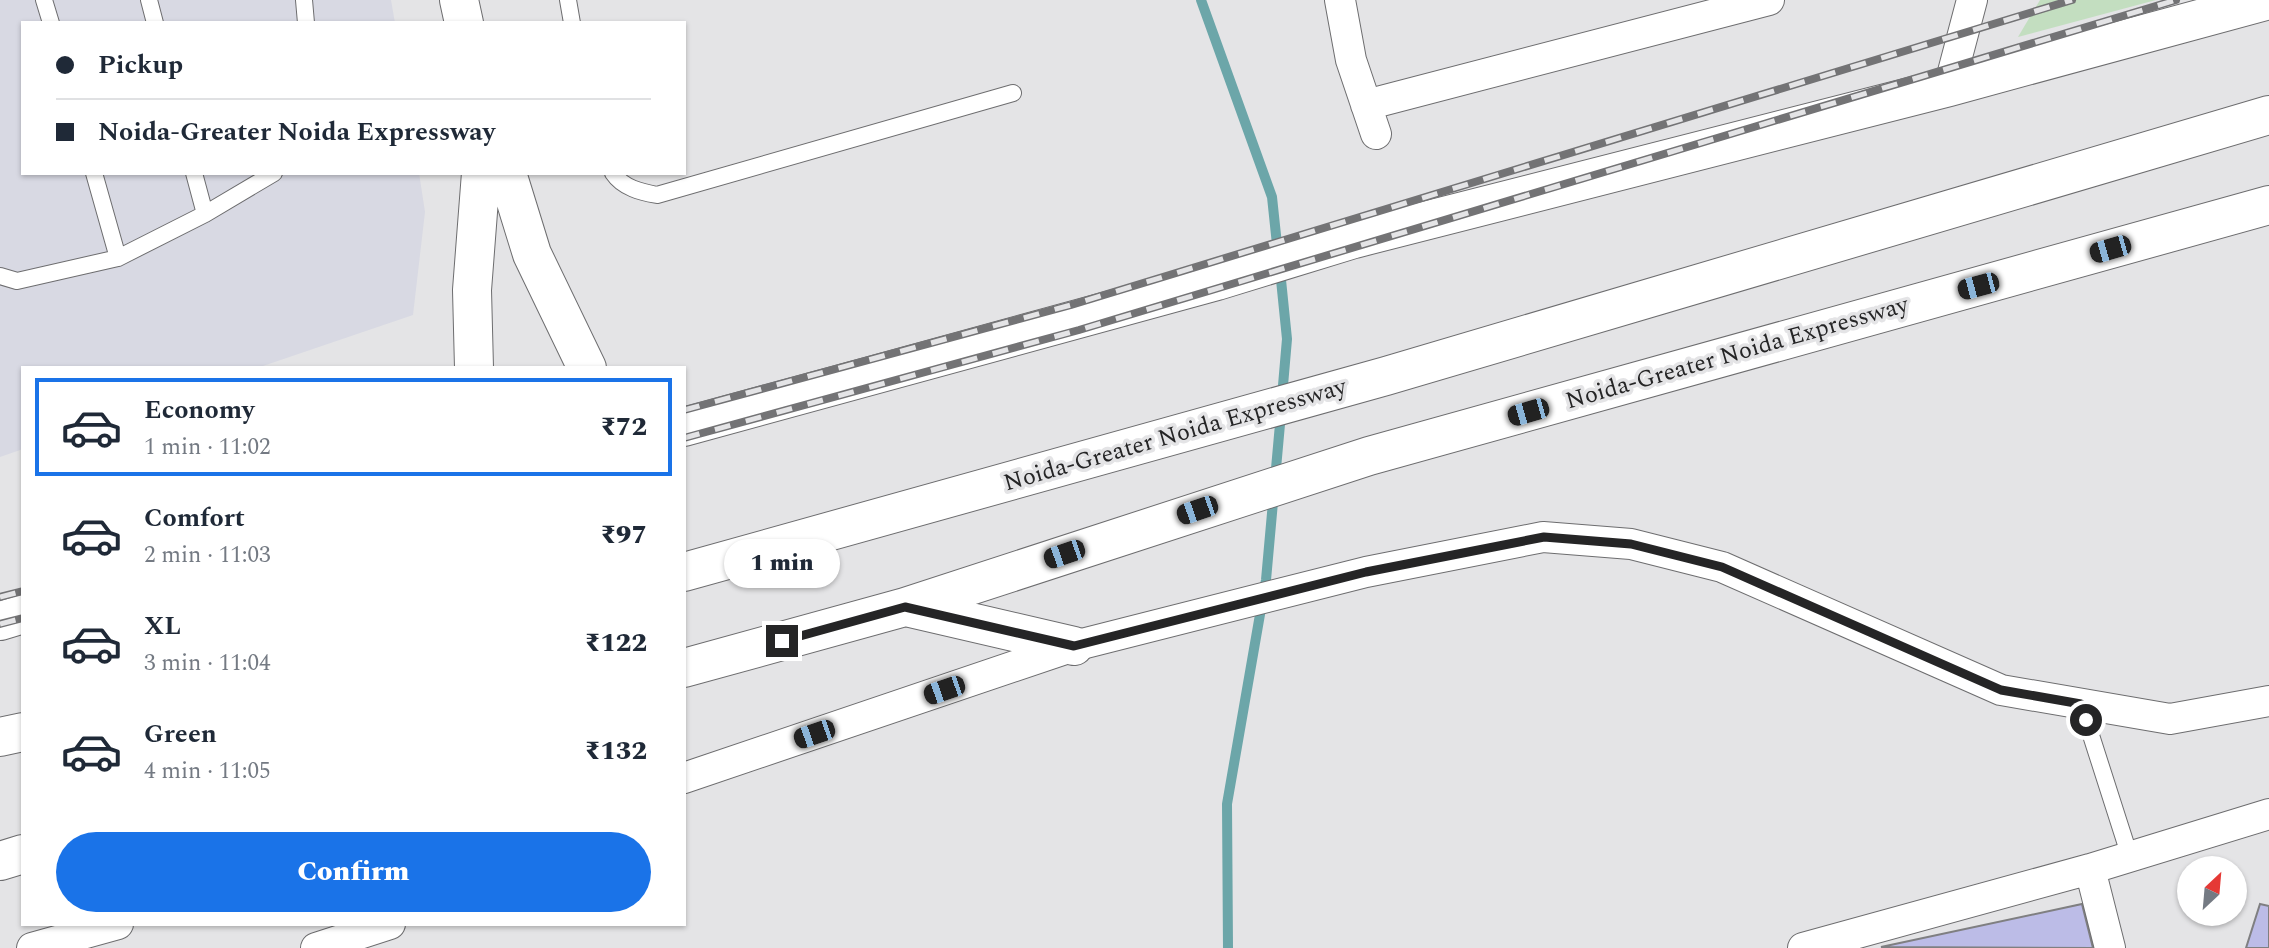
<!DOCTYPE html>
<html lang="en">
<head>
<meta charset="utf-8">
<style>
	:root { --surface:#fff; --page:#f2f2f3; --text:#1f2937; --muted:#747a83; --line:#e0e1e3; --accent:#1a73e8 }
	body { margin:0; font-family:Spectral,serif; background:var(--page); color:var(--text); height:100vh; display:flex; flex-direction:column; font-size:26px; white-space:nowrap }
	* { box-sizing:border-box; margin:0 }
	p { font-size:23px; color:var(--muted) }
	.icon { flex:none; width:38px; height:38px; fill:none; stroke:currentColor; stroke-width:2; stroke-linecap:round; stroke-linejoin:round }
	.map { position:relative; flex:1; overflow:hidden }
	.side { position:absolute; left:21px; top:366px; width:665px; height:560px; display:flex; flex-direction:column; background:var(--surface); border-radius:0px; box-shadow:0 2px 5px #0004 }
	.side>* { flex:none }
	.top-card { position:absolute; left:21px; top:21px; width:665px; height:154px; border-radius:0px; box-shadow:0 2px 5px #0004; display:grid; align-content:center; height:154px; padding:0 35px; background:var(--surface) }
	.needle { width:46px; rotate:26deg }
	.tools { position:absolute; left:2177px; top:856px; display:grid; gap:14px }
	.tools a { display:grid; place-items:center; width:70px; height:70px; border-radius:50%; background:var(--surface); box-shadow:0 2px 5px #0004; font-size:35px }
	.end { position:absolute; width:32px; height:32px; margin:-16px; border:9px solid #252526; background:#fff; box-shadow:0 0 0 4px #fff }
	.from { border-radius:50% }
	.bubble { position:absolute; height:49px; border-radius:24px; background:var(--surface); box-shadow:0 2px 5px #0004; font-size:23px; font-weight:800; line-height:49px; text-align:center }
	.car { position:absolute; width:21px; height:42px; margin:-21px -10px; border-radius:9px; box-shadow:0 0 5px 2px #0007; background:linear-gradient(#222 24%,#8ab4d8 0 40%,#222 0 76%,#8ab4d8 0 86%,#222 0) }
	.top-card b { display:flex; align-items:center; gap:24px; height:66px; font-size:26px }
	.top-card b+b { border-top:2px solid var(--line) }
	.top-card i { width:18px; height:18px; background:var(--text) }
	ul { padding:12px 0 0; list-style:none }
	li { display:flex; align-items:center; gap:21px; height:98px; margin:0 14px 10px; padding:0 21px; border:4px solid transparent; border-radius:0px }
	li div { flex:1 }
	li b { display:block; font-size:26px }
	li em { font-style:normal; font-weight:800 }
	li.current { border-color:var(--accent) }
	li>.icon { width:63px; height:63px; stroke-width:1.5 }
	.action { display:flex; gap:14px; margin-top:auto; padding:14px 35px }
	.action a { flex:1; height:80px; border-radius:42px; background:var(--accent); color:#fff; font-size:28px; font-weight:800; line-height:80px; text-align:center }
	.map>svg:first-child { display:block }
</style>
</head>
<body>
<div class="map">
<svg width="2269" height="948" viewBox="0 0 2269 948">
	<rect width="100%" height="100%" fill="#e4e4e6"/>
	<!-- built -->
	<path fill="#d8d9e3" d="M 0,0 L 391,0 L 395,23 L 23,23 L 23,173 L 419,173 L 425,212 L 413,315 L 260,367 L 23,368 L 23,449 L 0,457 Z"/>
	<!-- green -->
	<path fill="#c3dec0" d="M 2040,0 L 2156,0 L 2018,37 Z"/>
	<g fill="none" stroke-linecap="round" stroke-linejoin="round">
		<!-- stream -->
		<path stroke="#6ca6a9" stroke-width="10" d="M 1201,0 L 1272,197 L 1278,254
			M 1280,270 L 1287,339 L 1282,397
			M 1228,948 L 1227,804 L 1266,580 L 1281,413"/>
	</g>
	<!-- building -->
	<path fill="#bcbce7" stroke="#7f7f81" stroke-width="2" d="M 2082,904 L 2093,948 L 1881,947 Z
		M 2260,904 L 2269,906 L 2269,948 L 2246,948 Z"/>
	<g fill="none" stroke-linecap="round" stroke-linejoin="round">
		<!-- service casing -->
		<g stroke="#6d6d6f" stroke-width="18">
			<path id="service" d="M 44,0 L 51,23
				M 149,0 L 155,23
				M 304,0 L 306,23
				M 568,0 L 572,23
				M 94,173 L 118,258
				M 194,173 L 205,214
				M 613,173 C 623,188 641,192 657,195 L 1013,93
				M 0,276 L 17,281 L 118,258 L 205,214 L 274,173
				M 2081,704 L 2130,857"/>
		</g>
		<!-- minor casing -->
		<g stroke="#6d6d6f" stroke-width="32">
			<path id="minor" d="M 1340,0 L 1351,60 L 1376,134
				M 1949,87 L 1972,0
				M 1366,105 L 1769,0
				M 684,778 L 1074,646 L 1366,572 L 1543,537 L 1631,544 L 1722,567 L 2001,690 L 2170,719 L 2269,701
				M 2090,869 L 2110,948
				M 32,948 L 118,924
				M 316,948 L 390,924
				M 1803,948 L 2090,869 L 2269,814"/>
		</g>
		<!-- tertiary casing -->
		<g stroke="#6d6d6f" stroke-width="40">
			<path id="tertiary" d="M 459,0 L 464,23
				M 507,173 L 532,254 L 587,368
				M 474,368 L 472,290 L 481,173
				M 684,427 L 1217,281 L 1354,239 L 1949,87 L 2269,0
				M 0,621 L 23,614"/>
		</g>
		<!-- trunk casing -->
		<g stroke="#6d6d6f" stroke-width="40">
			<path id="trunk" d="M 684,572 L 1386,376 L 2269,115
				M 906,607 L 1074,646
				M 684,668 L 905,607 L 1369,456 L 2269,205
				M 0,737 L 23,732
				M 0,861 L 23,854"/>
		</g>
		<!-- service -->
		<use href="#service" stroke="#fff" stroke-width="16"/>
		<!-- minor -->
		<use href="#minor" stroke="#fff" stroke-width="30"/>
		<!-- tertiary -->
		<use href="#tertiary" stroke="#fff" stroke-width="38"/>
		<!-- trunk -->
		<use href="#trunk" stroke="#fff" stroke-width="38"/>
		<!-- rail casing -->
		<g stroke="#737375" stroke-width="8">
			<path id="rail" d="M 684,410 L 1071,305 L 2072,0
				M 684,438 L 1079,330 L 2176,0
				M 0,597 L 23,591
				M 0,624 L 23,618"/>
		</g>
		<!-- rail -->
		<use href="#rail" stroke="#e4e4e6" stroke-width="5" stroke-dasharray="16" stroke-linecap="butt"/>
	</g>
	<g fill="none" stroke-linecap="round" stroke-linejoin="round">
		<!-- route -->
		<path stroke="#252526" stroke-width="9" d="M 782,641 L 905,607 L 1074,646 L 1366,572 L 1544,537 L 1631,544 L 1722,567 L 2001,690 L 2081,704 L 2086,720"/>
	</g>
	<g text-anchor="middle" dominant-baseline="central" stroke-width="7" stroke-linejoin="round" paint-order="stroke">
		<!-- street labels -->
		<g font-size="24" fill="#252526" stroke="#e4e4e6">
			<text transform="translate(1737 353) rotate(-16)">Noida-Greater Noida Expressway</text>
			<text transform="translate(1175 435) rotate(-16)">Noida-Greater Noida Expressway</text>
		</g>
	</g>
</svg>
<div class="tools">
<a><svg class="needle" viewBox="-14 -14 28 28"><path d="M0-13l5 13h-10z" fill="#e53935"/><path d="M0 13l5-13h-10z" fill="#747a83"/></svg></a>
</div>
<i class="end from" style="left:2086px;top:720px"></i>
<i class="end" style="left:782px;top:641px"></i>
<div class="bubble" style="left:724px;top:539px;width:116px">1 min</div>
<i class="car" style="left:2110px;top:249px;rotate:254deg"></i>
<i class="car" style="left:1978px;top:286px;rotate:255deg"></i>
<i class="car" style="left:1528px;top:412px;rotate:254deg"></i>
<i class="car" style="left:1197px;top:510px;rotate:251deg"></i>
<i class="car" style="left:1064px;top:554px;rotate:251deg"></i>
<i class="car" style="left:944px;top:690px;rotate:251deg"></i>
<i class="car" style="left:814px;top:734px;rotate:251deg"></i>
<div class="top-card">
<b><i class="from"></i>Pickup</b>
<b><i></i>Noida-Greater Noida Expressway</b>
</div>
<section class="side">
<ul>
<li class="current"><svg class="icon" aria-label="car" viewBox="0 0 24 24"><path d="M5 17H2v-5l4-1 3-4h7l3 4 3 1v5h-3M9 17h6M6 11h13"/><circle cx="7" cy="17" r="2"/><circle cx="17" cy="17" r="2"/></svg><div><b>Economy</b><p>1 min · 11:02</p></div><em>₹72</em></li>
<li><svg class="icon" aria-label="car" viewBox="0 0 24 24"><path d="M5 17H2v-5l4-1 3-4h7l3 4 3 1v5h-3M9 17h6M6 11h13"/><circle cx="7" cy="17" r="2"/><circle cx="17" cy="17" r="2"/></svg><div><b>Comfort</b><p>2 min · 11:03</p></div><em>₹97</em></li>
<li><svg class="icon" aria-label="car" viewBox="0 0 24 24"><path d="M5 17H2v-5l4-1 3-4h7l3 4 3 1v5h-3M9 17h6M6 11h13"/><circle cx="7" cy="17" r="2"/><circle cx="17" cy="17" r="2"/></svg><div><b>XL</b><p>3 min · 11:04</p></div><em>₹122</em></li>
<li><svg class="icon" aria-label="car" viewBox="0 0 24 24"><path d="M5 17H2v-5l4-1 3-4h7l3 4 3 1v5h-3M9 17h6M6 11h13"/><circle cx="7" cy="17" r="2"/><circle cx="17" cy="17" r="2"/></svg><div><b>Green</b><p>4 min · 11:05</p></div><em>₹132</em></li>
</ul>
<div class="action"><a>Confirm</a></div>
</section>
</div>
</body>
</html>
